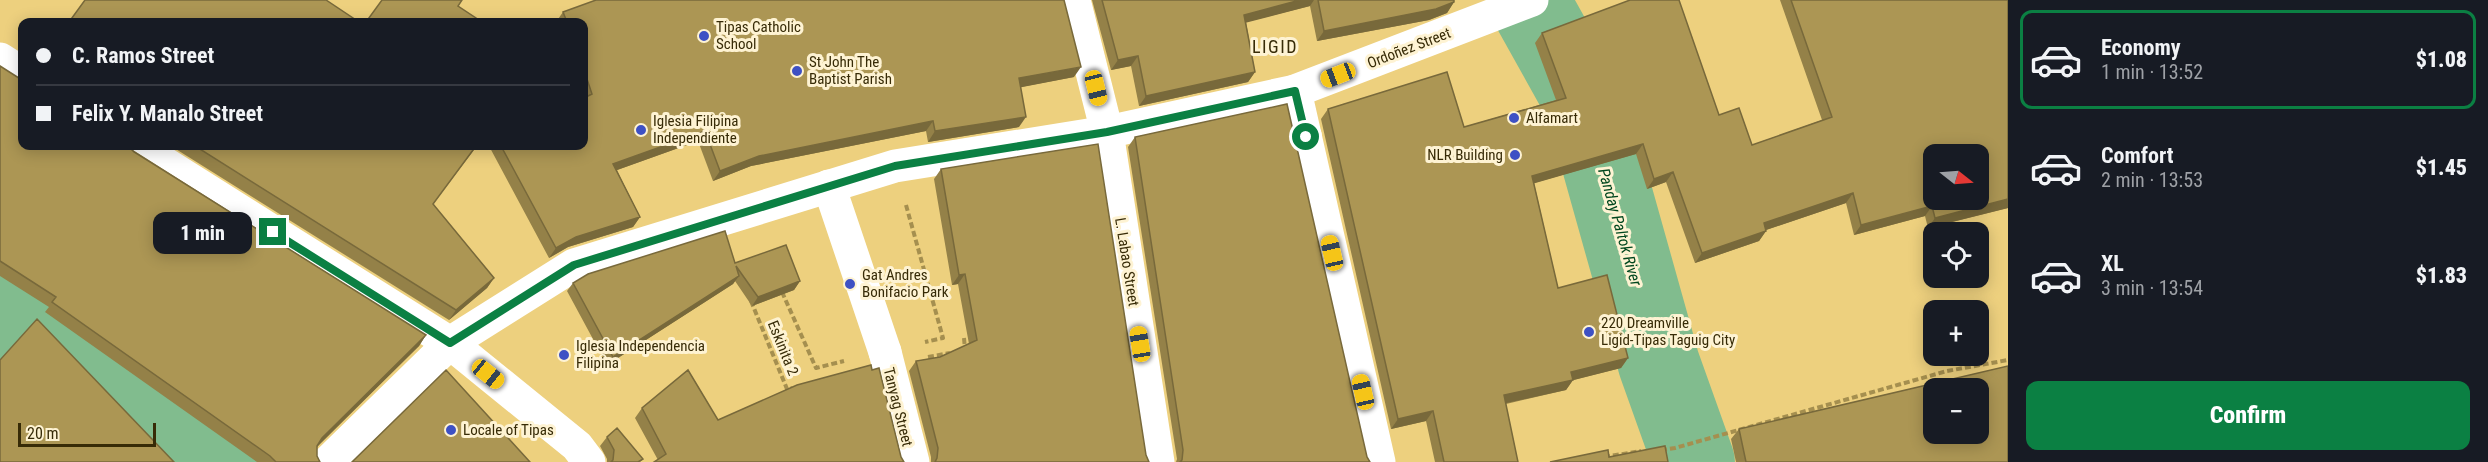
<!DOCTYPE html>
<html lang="en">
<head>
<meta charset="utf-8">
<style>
	:root { --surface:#171b24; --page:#242831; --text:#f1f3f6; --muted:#9ea1a6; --line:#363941; --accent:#0b8043 }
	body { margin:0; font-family:"Roboto Condensed",sans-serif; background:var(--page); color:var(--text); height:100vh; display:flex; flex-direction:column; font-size:22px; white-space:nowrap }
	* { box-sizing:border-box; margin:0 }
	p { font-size:20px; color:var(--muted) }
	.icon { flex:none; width:33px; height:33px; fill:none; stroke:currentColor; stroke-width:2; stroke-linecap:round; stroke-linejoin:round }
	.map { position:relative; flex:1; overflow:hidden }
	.side { display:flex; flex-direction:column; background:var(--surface); width:480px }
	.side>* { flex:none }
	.hud { position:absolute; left:18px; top:18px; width:570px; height:132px; border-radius:12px; box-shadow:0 3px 15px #0003; display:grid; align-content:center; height:132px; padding:0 18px; background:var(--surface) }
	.needle { width:39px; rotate:107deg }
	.tools { position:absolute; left:1923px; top:144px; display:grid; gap:12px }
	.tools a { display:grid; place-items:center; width:66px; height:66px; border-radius:12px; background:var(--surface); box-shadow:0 3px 15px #0003; font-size:30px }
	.scale { position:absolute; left:18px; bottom:15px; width:138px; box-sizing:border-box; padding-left:6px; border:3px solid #372b07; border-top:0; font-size:16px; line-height:21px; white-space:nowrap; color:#372b07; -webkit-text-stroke:4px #fef3d3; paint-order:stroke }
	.end { position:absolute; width:27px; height:27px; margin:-14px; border:8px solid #0b8043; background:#fff; box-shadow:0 0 0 3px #fff }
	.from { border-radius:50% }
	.bubble { position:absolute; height:42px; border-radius:12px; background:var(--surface); box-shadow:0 3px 15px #0003; font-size:20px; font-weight:800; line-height:42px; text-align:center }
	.car { position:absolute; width:18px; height:36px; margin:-18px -9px; border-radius:8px; box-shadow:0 0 4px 2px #0007; background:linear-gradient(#f5c518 24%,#345 0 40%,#f5c518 0 76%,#345 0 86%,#f5c518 0) }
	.hud b { display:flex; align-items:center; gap:21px; height:57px; font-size:22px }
	.hud b+b { border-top:2px solid var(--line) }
	.hud i { width:15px; height:15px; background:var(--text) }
	ul { padding:10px 0 0; list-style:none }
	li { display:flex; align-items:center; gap:18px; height:99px; margin:0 12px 9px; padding:0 6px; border:3px solid transparent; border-radius:12px }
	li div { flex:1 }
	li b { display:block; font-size:22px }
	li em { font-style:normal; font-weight:800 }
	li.active { border-color:var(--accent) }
	li>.icon { width:54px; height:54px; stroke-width:1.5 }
	.button { display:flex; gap:12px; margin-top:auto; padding:12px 18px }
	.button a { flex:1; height:69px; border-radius:12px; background:var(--accent); color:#fff; font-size:24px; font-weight:800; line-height:69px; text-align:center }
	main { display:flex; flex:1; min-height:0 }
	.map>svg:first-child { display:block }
</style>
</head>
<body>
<main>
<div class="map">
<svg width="2008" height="462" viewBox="0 0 2008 462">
	<rect width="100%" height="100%" fill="#edd07e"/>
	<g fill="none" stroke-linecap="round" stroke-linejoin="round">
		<!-- river -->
		<path stroke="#81bc8e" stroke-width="82" d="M 1528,0 L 1586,104 L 1659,364 L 1694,462
			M 0,317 L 163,413 L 217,462"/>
		<!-- path -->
		<path stroke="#a58f4f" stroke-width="4" stroke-dasharray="6 3" stroke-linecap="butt" d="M 906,205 L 943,338 L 925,342
			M 782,292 L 816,368 L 844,361
			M 751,301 L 787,389 L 792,388
			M 964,338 L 965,349
			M 928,357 L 950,353
			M 1661,450 L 1675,448 L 1947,371 L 2008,360
			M 1604,457 L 1641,451"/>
		<!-- pedestrian -->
		<path stroke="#fff" stroke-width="33" d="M 829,186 L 885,352"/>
		<!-- minor -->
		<path stroke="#fff" stroke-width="33" d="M 1074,0 L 1107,132 L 1158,462
			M 885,352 L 913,462"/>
		<!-- tertiary -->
		<path stroke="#fff" stroke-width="33" d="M 1295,91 L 1532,0
			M 328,462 L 450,343"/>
		<!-- secondary -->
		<path stroke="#fff" stroke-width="33" d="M 0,59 L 22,73
			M 137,146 L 450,343 L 577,446 L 589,462
			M 450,343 L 574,265 L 895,166 L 1107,132 L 1295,91 L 1379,462"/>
	</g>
	<!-- wall -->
	<path fill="#948148" d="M 1092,0 L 1454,0 L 1454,2 L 1447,13 L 1429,20 L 1317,41 L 1310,6 L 1246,22 L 1255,72 L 1248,82 L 1139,106 L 1131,66 L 1111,70 Z
		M 1780,0 L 2008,0 L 2008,208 L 1928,228 L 1925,216 L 1854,235 L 1846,203 L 1766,230 L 1766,231 L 1759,241 L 1695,263 L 1666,182 L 1647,189 L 1636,154 L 1534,183 L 1558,288 L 1628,358 L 1621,368 L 1573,380 L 1566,390 L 1506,404 L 1518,462 L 1435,462 L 1426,421 L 1391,429 L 1321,119 L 1328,109 L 1464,127 L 1556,100 L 1535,43 L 1542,33 L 1719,115 L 1752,145 L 1822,120 Z
		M 563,12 L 1074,77 L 1021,87 L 1019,127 L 928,142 L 926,131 L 751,166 L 713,181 L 698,141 L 617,170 L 640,217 L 633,227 L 568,247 L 549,258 L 489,146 L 584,146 L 584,22 L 556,22 Z
		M 0,66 L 426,335 L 419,346 L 317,446 L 317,456 L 320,462 L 257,462 L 45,312 L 49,307 L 0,276 Z
		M 1135,137 L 1367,457 L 1370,462 L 1176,462 L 1177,459 L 1128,147 Z
		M 171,146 L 477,146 L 433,204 L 494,278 L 487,288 L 449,320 Z
		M 941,169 L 1146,455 L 1149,462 L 931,462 L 931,457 L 909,371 L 916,361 L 940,357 L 969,344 L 958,284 L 952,285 L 934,179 Z
		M 735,263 L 800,281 L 794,290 L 752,306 L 735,281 L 733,284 L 607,365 L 567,291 L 573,283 Z
		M 642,408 L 718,420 L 901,457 L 658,460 L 635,418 Z
		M 1739,429 L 2008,462 L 1736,462 L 1731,439 Z
		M 607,437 L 643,459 L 640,462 L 607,462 L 607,459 L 600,446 Z"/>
	<!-- shaded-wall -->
	<path fill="#78693b" d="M 1300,0 L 1314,0 L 1310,6 L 1237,25 L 1244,15 Z
		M 1454,2 L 1447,13 L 1429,20 L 1317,41 L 1324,31 Z
		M 1138,56 L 1131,66 L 1111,70 L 1118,60 Z
		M 1081,67 L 1074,77 L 1012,89 L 1019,78 Z
		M 1255,72 L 1248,82 L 1139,106 L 1146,96 Z
		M 1026,117 L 1019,127 L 928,142 L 935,131 Z
		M 933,121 L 926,131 L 751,166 L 713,181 L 720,171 L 759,156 Z
		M 705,131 L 698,141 L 606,174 L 613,164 Z
		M 1643,144 L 1636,154 L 1525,186 L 1532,176 Z
		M 1673,172 L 1666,182 L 1647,189 L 1654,179 Z
		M 1853,193 L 1846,203 L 1757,233 L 1764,223 Z
		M 2008,199 L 2008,208 L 1928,228 L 1935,218 Z
		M 1932,206 L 1925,216 L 1854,235 L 1861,225 Z
		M 640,217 L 633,227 L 568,247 L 549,258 L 556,248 L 576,237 Z
		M 1766,231 L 1759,241 L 1695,263 L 1702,253 Z
		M 965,274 L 958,284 L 952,285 L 959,275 Z
		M 739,276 L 733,284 L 607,365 L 613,357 Z
		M 494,278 L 487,288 L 449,320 L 456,310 Z
		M 800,281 L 794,290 L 752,306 L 758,297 Z
		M 426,335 L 419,346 L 315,449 L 322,438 Z
		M 1628,358 L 1621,368 L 1566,382 L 1573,380 L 1566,390 L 1497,405 L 1504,395 L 1571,372 Z
		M 1433,411 L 1426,421 L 1391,429 L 1398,419 Z"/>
	<!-- building -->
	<path fill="#ac9654" stroke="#78693b" stroke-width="1.5" fill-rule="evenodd" d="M 85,0 L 326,0 L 359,22 L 69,22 Z
		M 382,0 L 462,0 L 458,6 L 482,22 L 366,22 Z
		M 596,0 L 1064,0 L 1081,67 L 1019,78 L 1026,117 L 935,131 L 933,121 L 759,156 L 720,171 L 705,131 L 613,164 L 640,217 L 576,237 L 556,248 L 501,146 L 584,146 L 584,98 L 592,94 L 584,70 L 584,22 L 567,22 L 563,12 Z
		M 1102,0 L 1300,0 L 1244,15 L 1255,72 L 1146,96 L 1138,56 L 1118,60 Z
		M 1318,0 L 1454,0 L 1454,2 L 1436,9 L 1324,31 Z
		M 1630,0 L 1679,0 L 1719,115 L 1739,108 L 1752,145 L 1832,117 L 1791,0 L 2008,0 L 2008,199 L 1935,218 L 1932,206 L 1861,225 L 1853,193 L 1764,223 L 1766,231 L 1702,253 L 1673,172 L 1654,179 L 1643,144 L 1532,176 L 1558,288 L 1607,275 L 1628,358 L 1571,372 L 1573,380 L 1504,395 L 1518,462 L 1444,462 L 1433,411 L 1398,419 L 1328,109 L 1447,72 L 1464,127 L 1566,98 L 1542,33 ZM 1934,154 L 1978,154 L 1978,200 L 1934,200 Z
		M 0,66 L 22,80 L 22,146 L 128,146 L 134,152 L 426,335 L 322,438 L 317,446 L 317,456 L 320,462 L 276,462 L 270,456 L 52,302 L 56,297 L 0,261 Z
		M 1287,104 L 1367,457 L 1370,462 L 1180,462 L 1182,460 L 1183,450 L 1135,137 Z
		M 1098,144 L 1146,455 L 1149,462 L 935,462 L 937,458 L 938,448 L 916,361 L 940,357 L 977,340 L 965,274 L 959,275 L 941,169 Z
		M 195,146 L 476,146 L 433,204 L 494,278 L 456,310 Z
		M 725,231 L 735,263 L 786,245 L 800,281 L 758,297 L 736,266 L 739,276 L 613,357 L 573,283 L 588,274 Z
		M 37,319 L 174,462 L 0,462 L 0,360 Z
		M 871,365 L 872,370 L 879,368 L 901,457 L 904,462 L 654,462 L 666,454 L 642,408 L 688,370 L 718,420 L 797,385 Z
		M 2008,366 L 2008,462 L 1746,462 L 1739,429 ZM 1934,388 L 1978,388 L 1978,434 L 1934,434 Z
		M 446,370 L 530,462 L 352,462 Z
		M 617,428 L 643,459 L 638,462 L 611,462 L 613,460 L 614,450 L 607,437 Z
		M 1665,446 L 1668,462 L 1550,462 L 1608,450 L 1609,457 Z"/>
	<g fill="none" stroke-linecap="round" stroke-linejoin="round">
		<!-- route -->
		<path stroke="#0b8043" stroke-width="8" d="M 273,232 L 450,343 L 574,265 L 895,166 L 1107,132 L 1295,91 L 1306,137"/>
	</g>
	<!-- markers -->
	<g fill="#3e51c4" stroke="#fef3d3" stroke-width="2">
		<circle cx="704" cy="36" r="6"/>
		<circle cx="797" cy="71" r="6"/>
		<circle cx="1514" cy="118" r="6"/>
		<circle cx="641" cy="130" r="6"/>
		<circle cx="1515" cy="155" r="6"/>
		<circle cx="850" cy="284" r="6"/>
		<circle cx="1589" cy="332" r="6"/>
		<circle cx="564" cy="355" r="6"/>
		<circle cx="451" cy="430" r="6"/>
	</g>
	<g text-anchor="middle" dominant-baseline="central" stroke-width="6" stroke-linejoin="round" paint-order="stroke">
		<!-- poi labels -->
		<g font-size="15" fill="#372b07" stroke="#fef3d3" text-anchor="start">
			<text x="716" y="27">Tipas Catholic<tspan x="716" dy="17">School</tspan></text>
			<text x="809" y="62">St John The<tspan x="809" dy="17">Baptist Parish</tspan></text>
			<text x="1526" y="118">Alfamart</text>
			<text x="653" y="121">Iglesia Filipina<tspan x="653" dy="17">Independiente</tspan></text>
			<text x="1503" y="155" text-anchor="end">NLR Building</text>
			<text x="862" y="275">Gat Andres<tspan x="862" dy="17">Bonifacio Park</tspan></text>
			<text x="1601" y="323">220 Dreamville<tspan x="1601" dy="17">Ligid-Tipas Taguig City</tspan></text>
			<text x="576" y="346">Iglesia Independencia<tspan x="576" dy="17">Filipina</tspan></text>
			<text x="463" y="430">Locale of Tipas</text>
		</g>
		<!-- street labels -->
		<g font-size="15" fill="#372b07" stroke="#fef3d3">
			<text transform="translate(1409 48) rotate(-21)">Ordoñez Street</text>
			<text transform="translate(1127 262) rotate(81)">L. Labao Street</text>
			<text transform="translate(783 348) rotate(68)">Eskinita 2</text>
			<text transform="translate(898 407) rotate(76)">Tanyag Street</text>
		</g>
		<!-- water labels -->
		<g font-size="16" font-style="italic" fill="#00471e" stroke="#fef3d3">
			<text transform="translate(1620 227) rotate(74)">Panday Paltok River</text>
		</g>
		<!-- quarter labels -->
		<g font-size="18" letter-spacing="1.5" fill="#372b07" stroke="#fef3d3">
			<text x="1275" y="46">LIGID</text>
		</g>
	</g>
</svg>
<div class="tools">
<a><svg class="needle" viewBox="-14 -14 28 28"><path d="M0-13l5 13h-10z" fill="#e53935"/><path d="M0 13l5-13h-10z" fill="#9ea1a6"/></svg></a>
<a><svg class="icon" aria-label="locate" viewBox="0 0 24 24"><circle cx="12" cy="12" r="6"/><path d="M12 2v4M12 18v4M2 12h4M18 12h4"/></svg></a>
<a>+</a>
<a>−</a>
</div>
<div class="scale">20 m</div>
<i class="end from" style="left:1306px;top:137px"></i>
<i class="end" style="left:273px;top:232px"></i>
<div class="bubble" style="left:153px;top:212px;width:99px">1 min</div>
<i class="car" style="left:1338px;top:75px;rotate:249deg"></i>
<i class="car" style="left:1096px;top:88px;rotate:166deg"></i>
<i class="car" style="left:1332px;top:253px;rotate:347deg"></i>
<i class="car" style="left:1140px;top:344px;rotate:351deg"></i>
<i class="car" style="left:488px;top:374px;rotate:129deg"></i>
<i class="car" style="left:1363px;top:392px;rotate:347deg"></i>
<div class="hud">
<b><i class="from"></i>C. Ramos Street</b>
<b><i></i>Felix Y. Manalo Street</b>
</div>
</div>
<section class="side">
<ul>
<li class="active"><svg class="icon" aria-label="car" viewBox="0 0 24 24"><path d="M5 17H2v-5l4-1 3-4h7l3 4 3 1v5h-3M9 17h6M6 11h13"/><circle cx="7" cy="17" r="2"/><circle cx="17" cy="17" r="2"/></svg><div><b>Economy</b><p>1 min · 13:52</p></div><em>$1.08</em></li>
<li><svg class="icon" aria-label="car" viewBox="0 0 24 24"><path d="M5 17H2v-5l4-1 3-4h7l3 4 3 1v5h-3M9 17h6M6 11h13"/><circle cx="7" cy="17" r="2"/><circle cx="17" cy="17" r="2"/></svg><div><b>Comfort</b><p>2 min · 13:53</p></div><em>$1.45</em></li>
<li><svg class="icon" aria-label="car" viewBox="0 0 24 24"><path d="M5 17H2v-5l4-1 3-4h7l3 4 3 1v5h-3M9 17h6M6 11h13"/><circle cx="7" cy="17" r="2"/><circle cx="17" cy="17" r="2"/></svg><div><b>XL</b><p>3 min · 13:54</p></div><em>$1.83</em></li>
</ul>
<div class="button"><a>Confirm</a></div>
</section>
</main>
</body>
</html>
